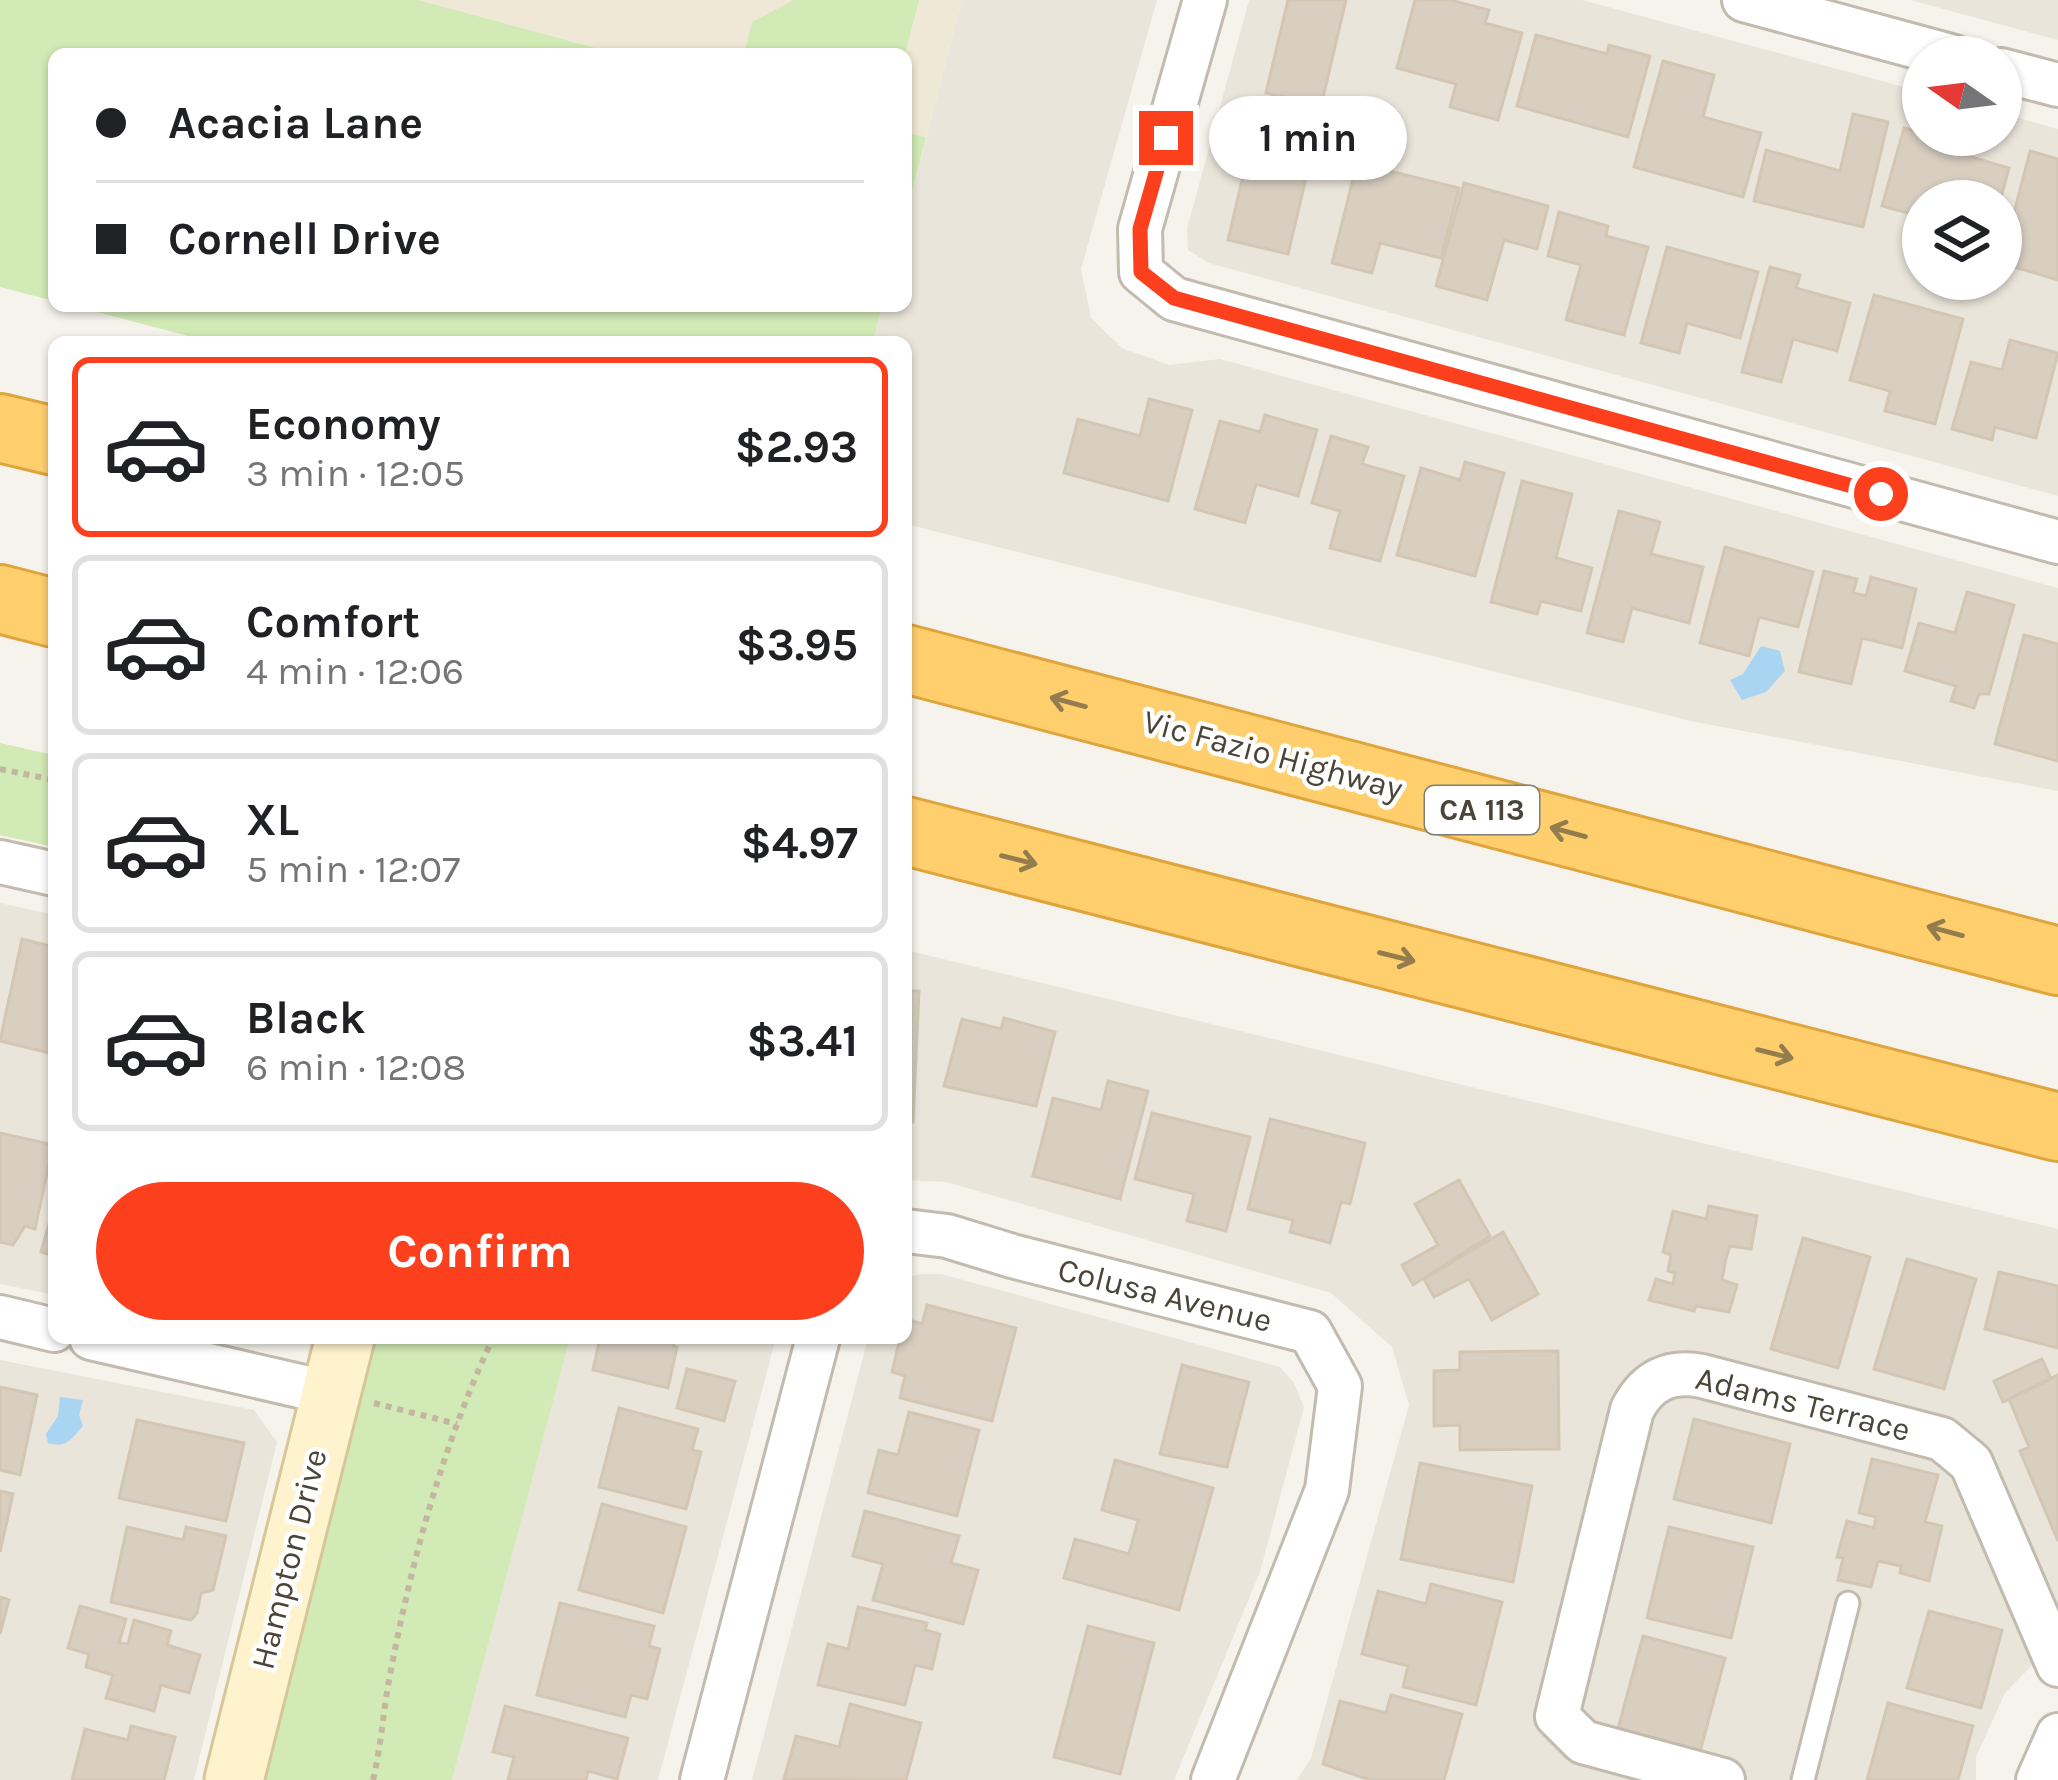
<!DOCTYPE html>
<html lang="en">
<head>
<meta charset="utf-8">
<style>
	:root { --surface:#fff; --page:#f6f6f6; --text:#202124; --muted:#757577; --line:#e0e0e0; --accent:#fc3f1d }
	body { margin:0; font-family:Karla,sans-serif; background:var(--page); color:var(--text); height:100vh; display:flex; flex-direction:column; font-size:45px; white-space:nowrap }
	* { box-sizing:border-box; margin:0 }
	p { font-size:39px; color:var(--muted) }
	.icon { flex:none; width:66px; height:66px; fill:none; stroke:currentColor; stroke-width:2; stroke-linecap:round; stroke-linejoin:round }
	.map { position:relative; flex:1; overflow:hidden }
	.details { position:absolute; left:48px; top:336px; width:864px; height:1008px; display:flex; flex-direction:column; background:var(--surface); border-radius:18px; box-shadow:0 3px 9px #0004 }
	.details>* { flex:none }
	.top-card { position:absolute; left:48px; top:48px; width:864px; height:264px; border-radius:18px; box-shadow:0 3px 9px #0004; display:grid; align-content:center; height:264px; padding:0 48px; background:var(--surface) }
	.needle { width:78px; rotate:284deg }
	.fabs { position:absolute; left:1902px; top:36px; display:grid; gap:24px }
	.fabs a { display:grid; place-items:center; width:120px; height:120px; border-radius:50%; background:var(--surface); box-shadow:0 3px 9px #0004; font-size:60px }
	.end { position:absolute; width:54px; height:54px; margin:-27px; border:15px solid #fc3f1d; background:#fff; box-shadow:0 0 0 6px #fff }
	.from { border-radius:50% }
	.bubble { position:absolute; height:84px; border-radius:42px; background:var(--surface); box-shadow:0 3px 9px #0004; font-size:39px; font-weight:700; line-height:84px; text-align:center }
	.top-card b { display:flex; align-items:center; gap:42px; height:114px; font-size:45px }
	.top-card b+b { border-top:3px solid var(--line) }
	.top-card i { width:30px; height:30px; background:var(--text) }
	ul { padding:21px 0 0; list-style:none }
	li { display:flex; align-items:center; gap:36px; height:180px; margin:0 24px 18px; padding:0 24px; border:6px solid var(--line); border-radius:18px }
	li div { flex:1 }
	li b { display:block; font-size:45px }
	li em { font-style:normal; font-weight:700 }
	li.current { border-color:var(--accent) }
	li>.icon { width:108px; height:108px; stroke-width:1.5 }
	.button { display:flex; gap:24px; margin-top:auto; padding:24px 48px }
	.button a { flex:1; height:138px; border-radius:72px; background:var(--accent); color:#fff; font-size:48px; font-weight:700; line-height:138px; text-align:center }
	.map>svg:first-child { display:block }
</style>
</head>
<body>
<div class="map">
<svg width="2058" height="1780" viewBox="0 0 2058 1780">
	<rect width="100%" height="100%" fill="#f6f3ec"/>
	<!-- residential -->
	<path fill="#eae5da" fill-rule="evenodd" d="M 962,0 L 1157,0 L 1081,269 L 1091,318 L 1122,348 L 1169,365 L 1220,359 L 2058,588 L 2058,791 L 1691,721 L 906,524 L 906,342 L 873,342 L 882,306 L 906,306 L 906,215 Z
		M 1249,0 L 1582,0 L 1923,92 L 1923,135 L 2001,135 L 2001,113 L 2058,129 L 2058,496 L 1209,263 L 1188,250 L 1187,229 ZM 1923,201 L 2001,201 L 2001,279 L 1923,279 Z
		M 1910,0 L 2058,0 L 2058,40 Z
		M 0,903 L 54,915 L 54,1295 L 0,1284 Z
		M 906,950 L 2058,1229 L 2058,1648 L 2042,1655 L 2005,1693 L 1976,1757 L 1976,1780 L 1297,1780 L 1311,1758 L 1409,1405 L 1392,1347 L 1331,1293 L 946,1182 L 906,1180 Z
		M 920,1274 L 941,1274 L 1280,1367 L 1294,1383 L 1304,1407 L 1260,1572 L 1174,1780 L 752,1780 L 868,1338 L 906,1338 L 906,1278 Z
		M 570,1338 L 776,1338 L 658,1780 L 452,1780 Z
		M 0,1360 L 254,1410 L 277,1442 L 194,1780 L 0,1780 Z"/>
	<!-- education -->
	<path fill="#efe8d6" d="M 418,0 L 962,0 L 926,137 L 906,132 L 906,54 L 618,54 Z"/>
	<!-- green -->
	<path fill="#d2eab5" d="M 0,0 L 418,0 L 618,54 L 54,54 L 54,301 L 0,287 Z
		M 794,0 L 919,0 L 905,54 L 744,54 L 752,22 Z
		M 906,132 L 926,137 L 906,215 Z
		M 74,306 L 882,306 L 873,342 L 211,342 Z
		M 0,743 L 54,755 L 54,847 L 0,835 Z
		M 375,1338 L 570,1338 L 452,1780 L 263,1780 Z"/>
	<!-- water -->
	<path fill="#a9d4f2" d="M 1761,646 L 1780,651 L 1785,671 L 1766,692 L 1742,700 L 1730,680 L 1743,674 Z
		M 60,1397 L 83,1400 L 79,1415 L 83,1426 C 71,1438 68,1449 48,1443 L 46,1434 L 58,1416 Z"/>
	<!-- building -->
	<path fill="#d8cfc1" stroke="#d3c7b4" stroke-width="3" d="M 1288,0 L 1346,0 L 1321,106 L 1266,93 Z
		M 1415,0 L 1450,0 L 1489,10 L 1485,23 L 1522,33 L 1498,120 L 1450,107 L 1456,84 L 1397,68 Z
		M 1536,35 L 1607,54 L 1609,45 L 1650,56 L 1628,137 L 1517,106 Z
		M 1663,61 L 1714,75 L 1703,117 L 1761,133 L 1743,197 L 1634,167 Z
		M 1258,113 L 1318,127 L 1288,254 L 1228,240 Z
		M 1853,114 L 1888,122 L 1863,227 L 1754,201 L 1766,150 L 1840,171 Z
		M 1904,128 L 1943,138 L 1940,148 L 2009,168 L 2000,201 L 1923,201 L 1923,217 L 1882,206 Z
		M 2030,151 L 2058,159 L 2058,280 L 2001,263 Z
		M 1357,163 L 1459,188 L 1441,258 L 1380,243 L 1372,273 L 1332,263 Z
		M 1464,183 L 1548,206 L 1537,249 L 1504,240 L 1487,300 L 1436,286 Z
		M 1559,212 L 1608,226 L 1606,236 L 1648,247 L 1624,335 L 1566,320 L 1581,265 L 1548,256 Z
		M 1667,247 L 1758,272 L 1740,338 L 1687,323 L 1679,353 L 1641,343 Z
		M 1770,267 L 1800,275 L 1796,288 L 1850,303 L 1837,351 L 1793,339 L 1781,382 L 1742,372 Z
		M 1874,295 L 1963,319 L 1935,424 L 1885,411 L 1890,391 L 1850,380 Z
		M 2010,340 L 2058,353 L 2036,438 L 1995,427 L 1992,440 L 1952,429 L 1971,362 L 2002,370 Z
		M 1149,399 L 1192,410 L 1168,501 L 1064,473 L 1078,419 L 1140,436 Z
		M 1265,415 L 1317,430 L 1298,496 L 1256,484 L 1245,523 L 1195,509 L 1220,421 L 1260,432 Z
		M 1331,436 L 1368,447 L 1362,464 L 1404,476 L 1380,561 L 1330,548 L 1340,511 L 1312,503 Z
		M 1465,462 L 1504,473 L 1475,576 L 1397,555 L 1421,468 L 1460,480 Z
		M 1522,481 L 1572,494 L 1556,558 L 1592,568 L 1581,611 L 1541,601 L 1537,614 L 1491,602 Z
		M 1619,511 L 1660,522 L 1651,554 L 1703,567 L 1689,623 L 1632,608 L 1623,642 L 1587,633 Z
		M 1725,547 L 1813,572 L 1798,627 L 1759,617 L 1749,656 L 1700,643 Z
		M 1824,571 L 1857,579 L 1853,593 L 1866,596 L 1871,577 L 1916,589 L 1902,648 L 1862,638 L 1851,684 L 1799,672 Z
		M 1967,592 L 2014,605 L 1989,694 L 1979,694 L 1974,708 L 1951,701 L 1956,686 L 1905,671 L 1919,623 L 1955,633 Z
		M 2024,635 L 2058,644 L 2058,761 L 1995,744 Z
		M 22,939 L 54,947 L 54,1054 L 0,1041 Z
		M 906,991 L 919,991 L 913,1122 L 906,1122 Z
		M 1004,1018 L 1055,1032 L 1036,1106 L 944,1086 L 962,1019 L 1001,1029 Z
		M 1108,1081 L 1148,1091 L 1120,1199 L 1033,1176 L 1053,1098 L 1101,1110 Z
		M 1152,1113 L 1250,1137 L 1226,1231 L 1187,1221 L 1194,1194 L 1135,1179 Z
		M 1270,1119 L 1365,1143 L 1350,1204 L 1341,1202 L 1330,1243 L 1290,1232 L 1293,1220 L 1248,1209 Z
		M 0,1133 L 53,1145 L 35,1229 L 25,1226 L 13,1245 L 0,1242 Z
		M 1459,1180 L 1490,1236 L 1413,1285 L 1402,1265 L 1438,1245 L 1415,1204 Z
		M 54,1206 L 54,1256 L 41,1252 Z
		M 1709,1206 L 1757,1216 L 1751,1249 L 1730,1246 L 1726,1258 L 1722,1280 L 1737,1285 L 1729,1312 L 1696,1306 L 1694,1311 L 1649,1300 L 1656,1279 L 1673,1284 L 1675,1273 L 1668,1271 L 1671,1255 L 1663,1252 L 1673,1211 L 1706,1219 Z
		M 1503,1232 L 1538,1294 L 1492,1320 L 1469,1279 L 1434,1297 L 1424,1279 Z
		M 1803,1238 L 1870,1257 L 1838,1368 L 1771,1349 Z
		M 1907,1259 L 1976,1279 L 1944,1389 L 1874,1369 Z
		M 1999,1272 L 2058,1286 L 2058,1348 L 1985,1329 Z
		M 927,1305 L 1016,1328 L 992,1421 L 900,1398 L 905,1376 L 892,1372 L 900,1338 L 906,1338 L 906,1319 L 922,1324 Z
		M 600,1338 L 675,1338 L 673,1346 L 677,1347 L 668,1388 L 593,1370 Z
		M 1558,1351 L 1559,1449 L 1460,1450 L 1460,1425 L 1434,1426 L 1434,1371 L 1460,1370 L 1460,1352 Z
		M 2042,1359 L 2051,1379 L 2003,1402 L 1994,1381 Z
		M 1182,1365 L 1249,1382 L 1227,1467 L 1160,1454 Z
		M 687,1369 L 735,1381 L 724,1421 L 677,1408 Z
		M 2058,1375 L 2058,1541 L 2020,1451 L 2029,1447 L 2009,1399 Z
		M 0,1387 L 37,1395 L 20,1475 L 0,1470 Z
		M 619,1408 L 698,1429 L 692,1450 L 701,1452 L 686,1509 L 599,1487 Z
		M 909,1412 L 979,1430 L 957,1516 L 868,1493 L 879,1450 L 898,1455 Z
		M 1694,1419 L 1790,1444 L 1771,1523 L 1674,1499 Z
		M 137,1420 L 244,1443 L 226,1521 L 119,1498 Z
		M 1872,1459 L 1938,1475 L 1925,1522 L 1942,1526 L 1929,1581 L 1900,1573 L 1901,1566 L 1878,1561 L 1871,1587 L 1838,1580 L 1843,1558 L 1837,1557 L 1847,1521 L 1874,1528 L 1876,1517 L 1859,1513 Z
		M 1115,1460 L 1213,1488 L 1179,1610 L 1064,1578 L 1075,1539 L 1129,1554 L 1138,1520 L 1102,1510 Z
		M 1420,1463 L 1532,1486 L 1513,1582 L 1401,1559 Z
		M 0,1491 L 13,1494 L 0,1552 Z
		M 602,1504 L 686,1527 L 663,1613 L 579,1590 Z
		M 865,1511 L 959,1536 L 951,1563 L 978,1570 L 963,1624 L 873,1600 L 883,1564 L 853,1556 Z
		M 127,1527 L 183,1540 L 186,1527 L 226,1536 L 213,1590 L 201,1593 L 197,1613 L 191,1620 L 111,1602 Z
		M 1669,1527 L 1753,1547 L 1731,1638 L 1647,1618 Z
		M 1431,1584 L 1502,1602 L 1476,1705 L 1403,1687 L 1408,1666 L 1362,1654 L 1378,1591 L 1426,1604 Z
		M 0,1597 L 9,1600 L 0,1634 Z
		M 560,1603 L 654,1626 L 649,1646 L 660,1649 L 647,1699 L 631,1695 L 625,1717 L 537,1695 Z
		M 80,1606 L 126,1619 L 119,1643 L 128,1644 L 134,1620 L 171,1631 L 167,1645 L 200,1655 L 189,1693 L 161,1685 L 154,1711 L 106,1698 L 113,1675 L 86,1667 L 89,1654 L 68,1648 Z
		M 858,1607 L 927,1623 L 925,1630 L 940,1634 L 932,1669 L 915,1665 L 905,1705 L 818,1685 L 828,1644 L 848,1649 Z
		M 1929,1611 L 2002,1630 L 1981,1708 L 1907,1688 Z
		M 1088,1626 L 1154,1643 L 1120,1774 L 1054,1757 Z
		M 1643,1636 L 1725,1658 L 1700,1752 L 1618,1729 Z
		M 1391,1695 L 1462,1714 L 1444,1780 L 1370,1780 L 1323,1764 L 1340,1701 L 1386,1713 Z
		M 1888,1703 L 1973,1726 L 1958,1780 L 1867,1780 Z
		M 850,1704 L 921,1723 L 906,1780 L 784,1779 L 796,1736 L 839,1747 Z
		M 505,1706 L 628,1738 L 617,1779 L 588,1771 L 586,1780 L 508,1780 L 514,1757 L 493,1752 Z
		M 131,1726 L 175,1737 L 164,1780 L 72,1780 L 85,1729 L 128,1740 Z"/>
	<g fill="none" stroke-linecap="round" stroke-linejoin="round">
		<!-- lane casing -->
		<g stroke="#c2bbae" stroke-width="27">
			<path id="lane" d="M 1803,1780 L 1848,1603"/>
		</g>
		<!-- street casing -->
		<g stroke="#c2bbae" stroke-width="48">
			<path id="street" d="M 1205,0 L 1140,229 L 1141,272 L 1174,299 L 2058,542
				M 1744,0 L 1954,57
				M 2001,70 L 2058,85
				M 0,862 L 54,874
				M 906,1231 L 947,1236 L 1012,1256 L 1310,1332 L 1340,1386 L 1327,1490 L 1213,1780
				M 0,1317 L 54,1330
				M 91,1338 L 330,1393
				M 702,1780 L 818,1338
				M 1723,1780 L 1583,1742 L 1557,1716 L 1632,1410 C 1647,1380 1670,1370 1702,1376 L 1942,1439 L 1971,1463 L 2058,1665
				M 2038,1780 L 2058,1735"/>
		</g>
		<!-- secondary casing -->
		<g stroke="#d6c79b" stroke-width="63">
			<path id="secondary" d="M 234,1780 L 345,1338"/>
		</g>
		<!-- highway casing -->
		<g stroke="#e0a43c" stroke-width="72">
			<path id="highway" d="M 0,428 L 54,441
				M 0,599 L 54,613
				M 906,659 L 2058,961
				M 906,831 L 2058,1127"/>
		</g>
		<!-- path -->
		<path stroke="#c4b79f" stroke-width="6" stroke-dasharray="6 6" stroke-linecap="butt" d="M 0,769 L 54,780
			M 374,1403 L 457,1424
			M 373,1780 C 381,1747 383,1713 389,1680 C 411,1563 442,1446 493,1338"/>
		<!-- lane -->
		<use href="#lane" stroke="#fff" stroke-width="21"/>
		<!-- street -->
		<use href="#street" stroke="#fff" stroke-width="42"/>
		<!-- secondary -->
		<use href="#secondary" stroke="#fff3cd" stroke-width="57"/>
		<!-- highway -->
		<use href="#highway" stroke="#ffcf6e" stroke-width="66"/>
	</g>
	<!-- one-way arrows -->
	<defs><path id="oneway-shaft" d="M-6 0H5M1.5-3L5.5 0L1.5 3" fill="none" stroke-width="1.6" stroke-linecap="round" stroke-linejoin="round" transform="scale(3)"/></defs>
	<g stroke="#937c4e">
		<use href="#oneway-shaft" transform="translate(1068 702) rotate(-165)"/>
		<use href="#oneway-shaft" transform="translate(1568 832) rotate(-165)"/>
		<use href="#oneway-shaft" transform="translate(1019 860) rotate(14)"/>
		<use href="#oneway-shaft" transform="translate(1945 931) rotate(-165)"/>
		<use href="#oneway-shaft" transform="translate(1397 957) rotate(14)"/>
		<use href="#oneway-shaft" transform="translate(1775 1054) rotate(14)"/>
	</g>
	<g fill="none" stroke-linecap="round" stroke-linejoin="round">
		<!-- route -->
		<path stroke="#fc3f1d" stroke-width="15" d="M 1166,138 L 1140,229 L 1141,272 L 1174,298 L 1881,494"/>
	</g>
	<g text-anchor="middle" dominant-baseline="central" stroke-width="9" stroke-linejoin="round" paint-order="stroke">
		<!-- shield labels -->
		<rect fill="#fff" stroke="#817c74" stroke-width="3" x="1425" y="786" width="114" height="48" rx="9"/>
		<g font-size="30" font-weight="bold" fill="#4b4439">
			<text x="1482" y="810">CA 113</text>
		</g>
		<!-- street labels -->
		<g font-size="33" fill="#4b4439" stroke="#fff">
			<text transform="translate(1273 755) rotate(15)">Vic Fazio Highway</text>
			<text transform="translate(1165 1295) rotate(14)">Colusa Avenue</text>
			<text transform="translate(1803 1404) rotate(14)">Adams Terrace</text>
			<text transform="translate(289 1559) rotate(-76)">Hampton Drive</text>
		</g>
	</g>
</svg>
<div class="fabs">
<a><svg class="needle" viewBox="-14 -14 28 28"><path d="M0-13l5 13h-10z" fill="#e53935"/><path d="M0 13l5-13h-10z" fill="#757577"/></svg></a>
<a><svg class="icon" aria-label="layers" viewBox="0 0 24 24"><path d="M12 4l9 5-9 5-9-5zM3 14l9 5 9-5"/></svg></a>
</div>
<i class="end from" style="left:1881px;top:494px"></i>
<i class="end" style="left:1166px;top:138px"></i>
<div class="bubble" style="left:1209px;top:96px;width:198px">1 min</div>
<div class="top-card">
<b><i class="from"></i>Acacia Lane</b>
<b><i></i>Cornell Drive</b>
</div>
<section class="details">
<ul>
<li class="current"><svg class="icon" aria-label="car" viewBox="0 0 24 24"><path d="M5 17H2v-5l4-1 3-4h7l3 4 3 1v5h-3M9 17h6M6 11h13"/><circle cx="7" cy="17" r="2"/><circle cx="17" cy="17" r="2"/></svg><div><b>Economy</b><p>3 min · 12:05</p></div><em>$2.93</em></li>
<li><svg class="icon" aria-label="car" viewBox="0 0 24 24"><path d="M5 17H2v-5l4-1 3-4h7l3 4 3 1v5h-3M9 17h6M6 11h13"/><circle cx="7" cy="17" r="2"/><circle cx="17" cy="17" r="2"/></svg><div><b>Comfort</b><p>4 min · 12:06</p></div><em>$3.95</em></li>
<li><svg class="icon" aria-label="car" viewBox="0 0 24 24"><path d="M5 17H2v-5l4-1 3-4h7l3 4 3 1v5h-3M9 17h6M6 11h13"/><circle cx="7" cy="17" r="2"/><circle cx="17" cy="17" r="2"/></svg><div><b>XL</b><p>5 min · 12:07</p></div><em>$4.97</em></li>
<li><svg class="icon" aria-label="car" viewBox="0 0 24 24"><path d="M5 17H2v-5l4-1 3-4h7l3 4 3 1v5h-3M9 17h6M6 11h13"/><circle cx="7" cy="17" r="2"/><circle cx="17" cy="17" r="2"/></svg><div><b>Black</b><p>6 min · 12:08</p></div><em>$3.41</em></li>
</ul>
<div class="button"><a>Confirm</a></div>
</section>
</div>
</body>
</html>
